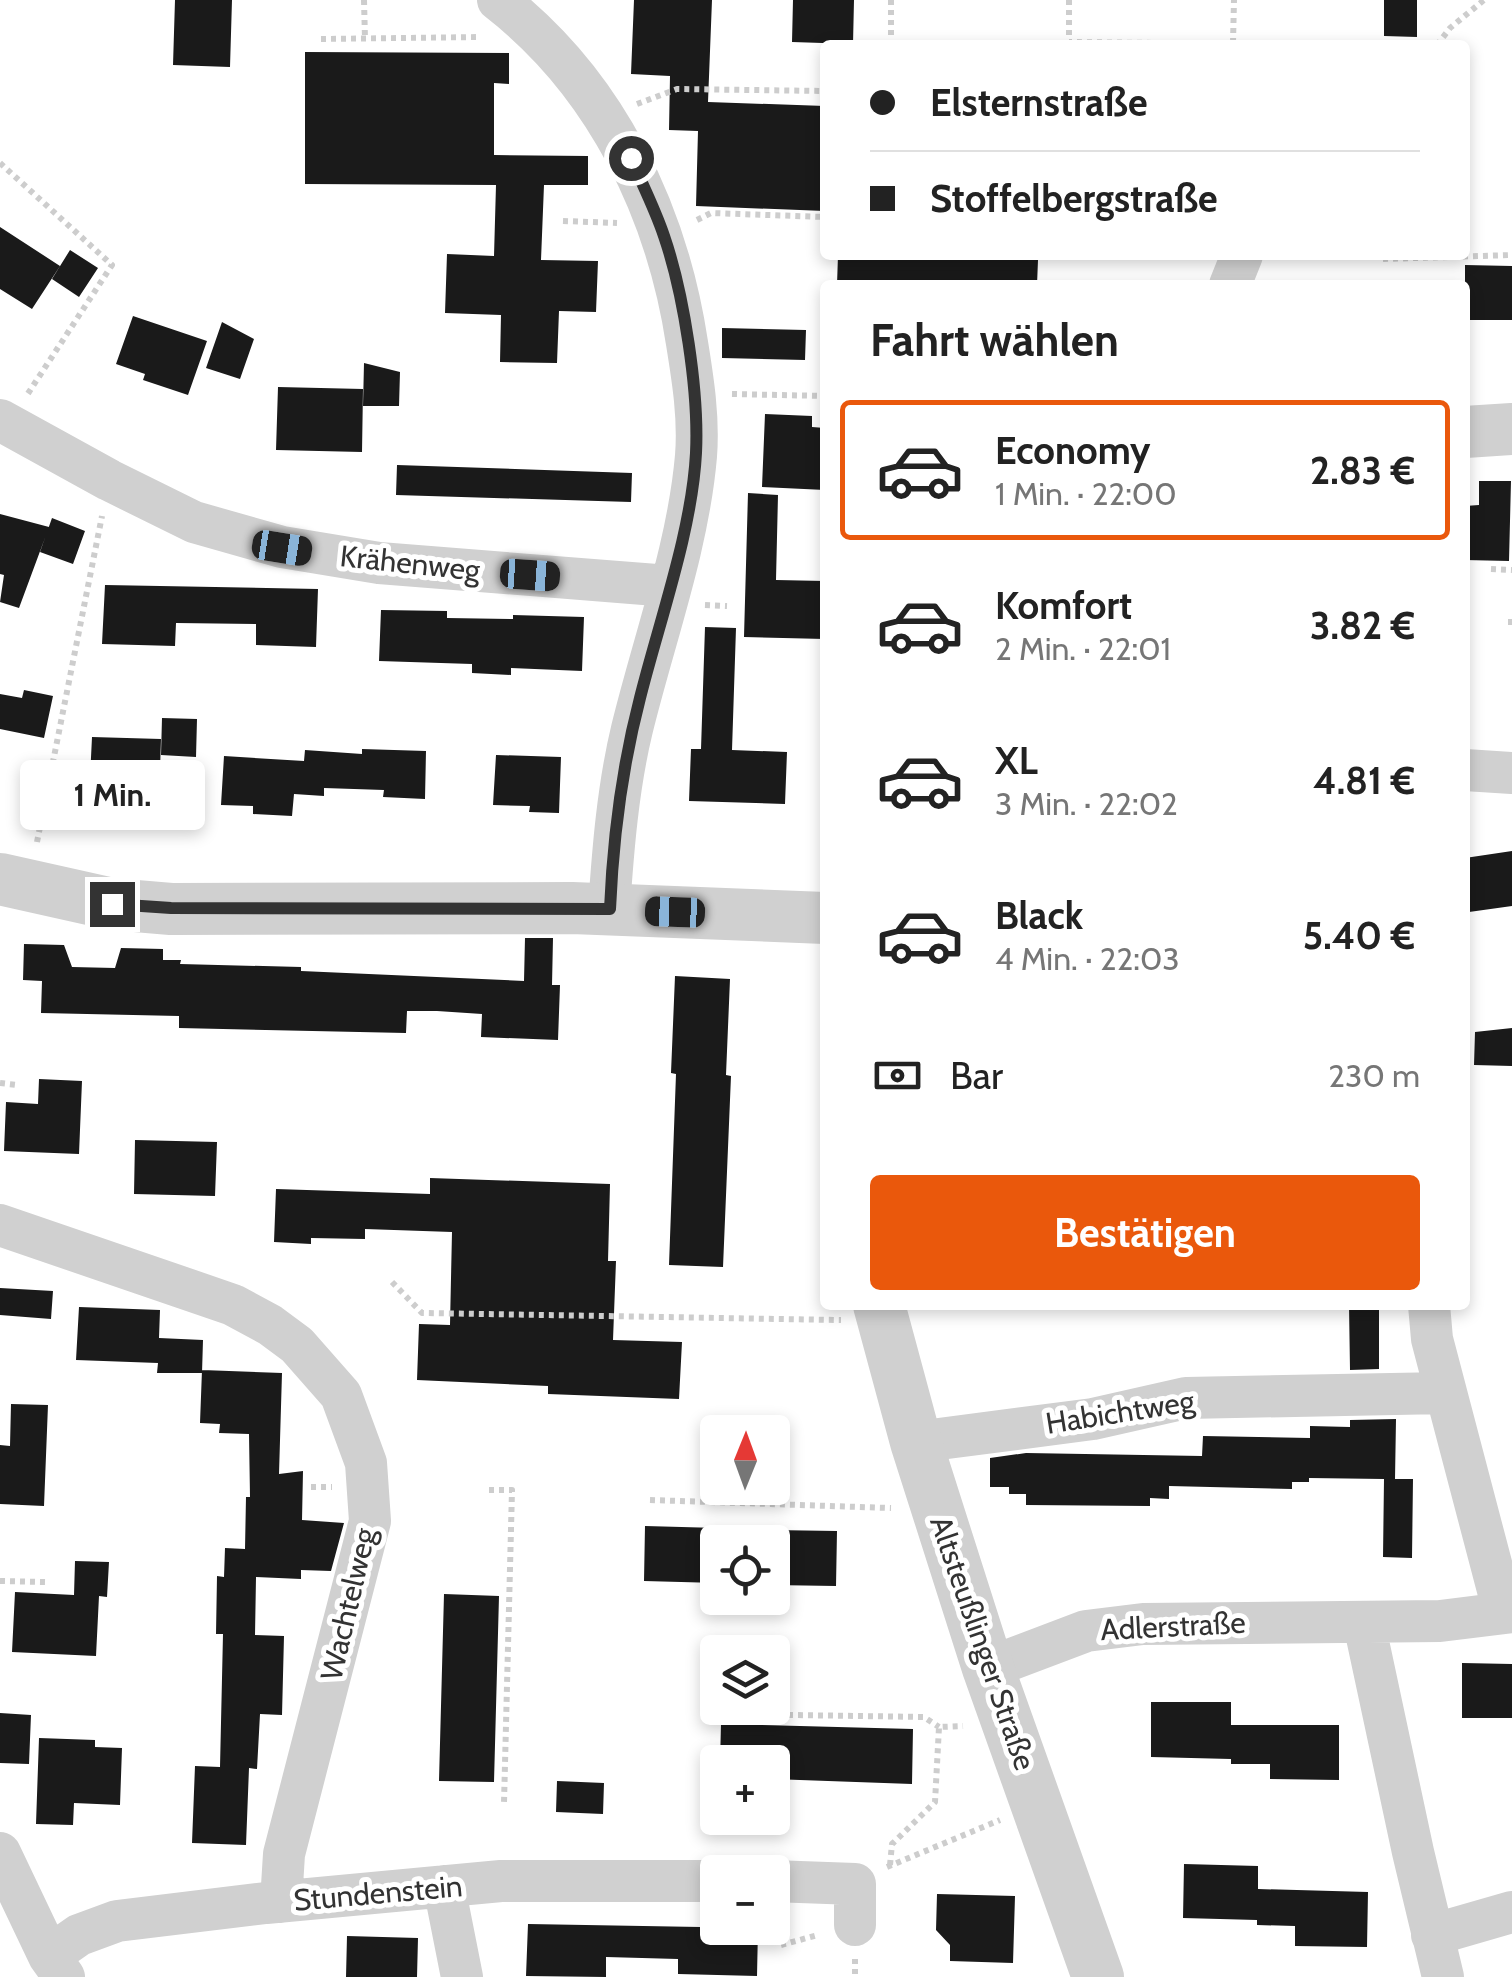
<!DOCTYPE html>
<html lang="de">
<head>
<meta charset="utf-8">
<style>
	:root { --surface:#fff; --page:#f6f6f6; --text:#222; --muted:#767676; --line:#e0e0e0; --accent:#ea580c }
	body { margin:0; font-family:Cabin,sans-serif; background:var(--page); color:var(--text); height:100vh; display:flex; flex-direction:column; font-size:38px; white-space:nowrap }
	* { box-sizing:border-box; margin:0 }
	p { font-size:32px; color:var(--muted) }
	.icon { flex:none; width:55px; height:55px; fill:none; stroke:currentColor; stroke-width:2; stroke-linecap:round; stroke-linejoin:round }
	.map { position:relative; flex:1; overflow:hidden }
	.sheet { position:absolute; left:820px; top:280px; width:650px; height:1030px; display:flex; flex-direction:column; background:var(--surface); border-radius:10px; box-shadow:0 5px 15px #0003 }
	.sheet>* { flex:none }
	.banner { position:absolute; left:820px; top:40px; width:650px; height:220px; border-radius:10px; box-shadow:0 5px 15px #0003; display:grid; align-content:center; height:220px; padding:0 50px; background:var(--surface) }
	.needle { width:65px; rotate:1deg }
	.fabs { position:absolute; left:700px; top:1415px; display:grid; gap:20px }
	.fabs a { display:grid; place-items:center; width:90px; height:90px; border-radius:10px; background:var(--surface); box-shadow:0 5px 15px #0003; font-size:50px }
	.end { position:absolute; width:45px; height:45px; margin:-22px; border:12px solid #333; background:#fff; box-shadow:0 0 0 5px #fff }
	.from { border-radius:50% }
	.bubble { position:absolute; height:70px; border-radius:10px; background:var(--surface); box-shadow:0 5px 15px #0003; font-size:32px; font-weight:800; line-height:70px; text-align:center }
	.car { position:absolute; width:30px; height:60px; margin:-30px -15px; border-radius:12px; box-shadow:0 0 8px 2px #0007; background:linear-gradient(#222 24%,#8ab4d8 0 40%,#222 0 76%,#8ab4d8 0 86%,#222 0) }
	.banner b { display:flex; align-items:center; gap:35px; height:95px; font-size:38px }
	.banner b+b { border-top:2px solid var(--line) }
	.banner i { width:25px; height:25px; background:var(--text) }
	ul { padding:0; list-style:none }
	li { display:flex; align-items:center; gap:30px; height:140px; margin:0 20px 15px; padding:0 30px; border:5px solid transparent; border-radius:10px }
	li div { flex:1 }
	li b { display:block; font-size:38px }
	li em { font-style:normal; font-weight:800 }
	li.current { border-color:var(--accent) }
	li>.icon { width:90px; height:90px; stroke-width:1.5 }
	h2 { padding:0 50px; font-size:45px; line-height:120px }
	.pay { display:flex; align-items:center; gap:25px; height:110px; padding:0 50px; font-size:38px }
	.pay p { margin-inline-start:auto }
	.button { display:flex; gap:20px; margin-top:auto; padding:20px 50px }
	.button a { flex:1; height:115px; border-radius:10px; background:var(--accent); color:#fff; font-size:40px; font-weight:800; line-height:115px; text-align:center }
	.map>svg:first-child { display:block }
</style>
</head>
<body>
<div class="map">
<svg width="1512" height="1977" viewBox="0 0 1512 1977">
	<rect width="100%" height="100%" fill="#fff"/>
	<!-- building -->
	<path fill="#1a1a1a" d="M 175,0 L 232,0 L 230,67 L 173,65 Z
		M 634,0 L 712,0 L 708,102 L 825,106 L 825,211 L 696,206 L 698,131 L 669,130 L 670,76 L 631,74 Z
		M 793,0 L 854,0 L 853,44 L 792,42 Z
		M 1384,0 L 1417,0 L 1417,37 L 1384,36 Z
		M 305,52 L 509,53 L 509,84 L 494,83 L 494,155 L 588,156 L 588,185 L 544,185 L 541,260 L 598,261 L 596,312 L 559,311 L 557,363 L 500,362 L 501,315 L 445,313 L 447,254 L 494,256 L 496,185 L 305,184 Z
		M 0,227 L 60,266 L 32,309 L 0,289 Z
		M 70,250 L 98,268 L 79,297 L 52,279 Z
		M 838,255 L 1038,260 L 1037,285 L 837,285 Z
		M 1465,265 L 1512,266 L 1512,320 L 1465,320 Z
		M 133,316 L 207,341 L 188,395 L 143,380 L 145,374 L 116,364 Z
		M 222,322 L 254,339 L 240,379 L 206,368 Z
		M 722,328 L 806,330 L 805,360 L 722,358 Z
		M 364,363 L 400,372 L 399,406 L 363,406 Z
		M 278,387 L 363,389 L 362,452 L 276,450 Z
		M 765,414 L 812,416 L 812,427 L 825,428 L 825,490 L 762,487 Z
		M 397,465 L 632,473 L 631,502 L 396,495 Z
		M 1479,481 L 1511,481 L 1509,561 L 1465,560 L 1465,506 L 1479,505 Z
		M 748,493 L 778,495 L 776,580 L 825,581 L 825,639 L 744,637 Z
		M 0,514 L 49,527 L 19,608 L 0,602 L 4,575 L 0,574 Z
		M 52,518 L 85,531 L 73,564 L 40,552 Z
		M 105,585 L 318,589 L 316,647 L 256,645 L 256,624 L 176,623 L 175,646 L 102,644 Z
		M 381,610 L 447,611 L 447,618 L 513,619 L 513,615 L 584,617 L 582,671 L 511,668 L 511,675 L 472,673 L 472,664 L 379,661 Z
		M 705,627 L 736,628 L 732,750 L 787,752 L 785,804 L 689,801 L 691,749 L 701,749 Z
		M 24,690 L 53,696 L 44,738 L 0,729 L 0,694 L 22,698 Z
		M 162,718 L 197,719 L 196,757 L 161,755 Z
		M 92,737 L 161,739 L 159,801 L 89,798 Z
		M 362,749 L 426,751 L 425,799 L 383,797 L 384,790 L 324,788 L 324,796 L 294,794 L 292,816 L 253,814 L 253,806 L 221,805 L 224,756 L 304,761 L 305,750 L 362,754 Z
		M 496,755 L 561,757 L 559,813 L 529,812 L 530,806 L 493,805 Z
		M 1512,851 L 1512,906 L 1469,912 L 1465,901 L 1465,858 Z
		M 525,938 L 553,938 L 552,985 L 560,985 L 558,1040 L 481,1037 L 482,1014 L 437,1011 L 407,1011 L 406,1033 L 179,1028 L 179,1016 L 41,1013 L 42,981 L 23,980 L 24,944 L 64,945 L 72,967 L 115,968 L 121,948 L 163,949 L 163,960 L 181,960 L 180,964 L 301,967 L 301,971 L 524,981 Z
		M 675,976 L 730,979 L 726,1075 L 731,1076 L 723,1267 L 669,1265 L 676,1074 L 671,1073 Z
		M 1512,1028 L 1512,1066 L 1474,1065 L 1475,1032 Z
		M 39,1079 L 82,1081 L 79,1154 L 4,1151 L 6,1102 L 38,1104 Z
		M 135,1140 L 217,1142 L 215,1196 L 134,1194 Z
		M 430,1178 L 610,1184 L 608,1261 L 616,1261 L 613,1340 L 682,1342 L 679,1399 L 548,1394 L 548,1386 L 417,1380 L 419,1324 L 450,1325 L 452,1232 L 365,1229 L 365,1239 L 311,1238 L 311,1244 L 274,1242 L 276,1189 L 430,1194 Z
		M 0,1288 L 53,1291 L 51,1319 L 0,1315 Z
		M 1349,1305 L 1379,1305 L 1379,1369 L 1350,1370 Z
		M 79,1307 L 160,1310 L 159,1338 L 203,1340 L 202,1373 L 157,1373 L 158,1363 L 76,1360 Z
		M 202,1370 L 282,1373 L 279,1474 L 303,1471 L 302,1520 L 344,1523 L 331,1571 L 301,1570 L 301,1579 L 256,1577 L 255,1635 L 284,1636 L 282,1715 L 260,1714 L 257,1769 L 249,1768 L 246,1845 L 192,1843 L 195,1766 L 220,1767 L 223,1634 L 216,1634 L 217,1576 L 224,1577 L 225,1548 L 245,1549 L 246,1497 L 250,1497 L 249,1434 L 219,1433 L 220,1424 L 200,1423 Z
		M 11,1404 L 48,1405 L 44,1506 L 0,1504 L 0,1445 L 10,1446 Z
		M 1396,1419 L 1395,1479 L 1413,1479 L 1412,1558 L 1383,1557 L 1384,1479 L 1309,1478 L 1309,1482 L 1292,1482 L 1292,1489 L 1169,1486 L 1169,1499 L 1150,1498 L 1150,1506 L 1026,1505 L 1026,1494 L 1009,1494 L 1009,1487 L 990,1487 L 990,1458 L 1026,1453 L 1202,1456 L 1203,1436 L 1310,1438 L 1310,1426 L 1350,1427 L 1350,1420 Z
		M 645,1526 L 718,1528 L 718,1583 L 644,1581 Z
		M 772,1530 L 837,1531 L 836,1586 L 772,1585 Z
		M 75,1561 L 109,1562 L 107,1597 L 99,1596 L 96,1656 L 12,1652 L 15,1592 L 74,1595 Z
		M 444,1594 L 499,1596 L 494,1782 L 439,1781 Z
		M 1462,1663 L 1512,1664 L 1512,1718 L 1462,1718 Z
		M 1151,1702 L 1231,1702 L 1231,1725 L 1339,1725 L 1339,1780 L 1270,1779 L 1270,1764 L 1231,1764 L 1231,1759 L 1151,1757 Z
		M 0,1713 L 31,1715 L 29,1764 L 0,1763 Z
		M 721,1724 L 913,1729 L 912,1784 L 772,1779 L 772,1762 L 720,1762 Z
		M 39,1738 L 95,1740 L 95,1747 L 122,1748 L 120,1805 L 74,1803 L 73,1825 L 36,1824 Z
		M 557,1781 L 604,1783 L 603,1814 L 556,1812 Z
		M 1184,1864 L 1258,1866 L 1258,1889 L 1368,1892 L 1367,1947 L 1295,1946 L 1295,1926 L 1257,1925 L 1257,1920 L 1183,1918 Z
		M 937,1894 L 1015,1896 L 1013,1963 L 950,1961 L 950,1945 L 936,1930 Z
		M 528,1924 L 758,1928 L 757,1976 L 678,1974 L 678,1959 L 606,1957 L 606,1977 L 526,1976 Z
		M 347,1936 L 418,1938 L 417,1977 L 346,1977 Z"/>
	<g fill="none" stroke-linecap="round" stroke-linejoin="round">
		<!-- path -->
		<path stroke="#cdcdcd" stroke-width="6" stroke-dasharray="5 5" stroke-linecap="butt" d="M 364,0 L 365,39
			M 891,0 L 891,45
			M 1069,0 L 1069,42 L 1342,45
			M 321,39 L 481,37
			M 1233,43 L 1234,0
			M 1437,45 L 1450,28 L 1484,0
			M 637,104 L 677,89 L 825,91
			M 0,163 L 112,265 L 27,395
			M 697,220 L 711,213 L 825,217
			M 563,221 L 617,223
			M 1383,259 L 1512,255
			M 732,394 L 825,396
			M 1491,569 L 1512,570
			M 705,605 L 727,606
			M 1508,622 L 1512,622
			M 37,842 L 102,516
			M 0,1083 L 17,1085
			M 392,1282 L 422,1313 L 841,1320
			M 311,1487 L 332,1487
			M 489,1490 L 512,1490 L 504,1803
			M 650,1500 L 891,1508
			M 0,1581 L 45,1582
			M 728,1714 L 924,1717 L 939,1727
			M 890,1865 L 892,1844 L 935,1802 L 939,1727 L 963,1726
			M 887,1867 L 1000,1820
			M 781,1945 L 818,1935
			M 855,1959 L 855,1977"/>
		<!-- minor -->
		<path stroke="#d0d0d0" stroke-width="42" d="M 498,0 C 606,84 667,211 687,343 C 693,380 699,418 696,456 C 688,548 654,639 632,729 C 618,787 613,849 609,909
			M 1230,285 L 1242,255
			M 0,420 L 109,480 L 194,522 L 282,547 L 379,563 L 669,586
			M 1465,770 L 1512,773
			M 0,1225 L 233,1305 L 270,1325 L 297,1345 L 341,1395 L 366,1463 L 370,1521 L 284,1854 L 281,1902
			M 1429,1305 L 1432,1339 L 1504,1613
			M 916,1442 L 1093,1419 L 1186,1398 L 1445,1393
			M 1364,1623 L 1413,1852 L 1443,1977
			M 988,1668 L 1086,1631 L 1143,1624 L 1440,1621 L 1512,1612
			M 0,1853 L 49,1956 L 64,1977
			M 772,1881 L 855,1884 L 855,1925
			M 444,1886 L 462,1977
			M 1432,1935 L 1512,1912
			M 49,1956 L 79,1935 L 117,1921 L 266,1903 L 501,1881 L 718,1881"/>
		<!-- tertiary -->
		<path stroke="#d0d0d0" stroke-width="52" d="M 1465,432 L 1512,429
			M 0,879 L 112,904 L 171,909 L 572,908 L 825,918
			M 879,1305 L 916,1442 L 988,1668 L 1098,1977"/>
	</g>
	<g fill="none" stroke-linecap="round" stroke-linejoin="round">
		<!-- route -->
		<path stroke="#333" stroke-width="12" d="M 112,904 L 171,908 L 610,909 C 613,838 622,767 640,698 C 659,622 692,531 696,453 C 699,392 684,294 664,236 C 655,209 642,184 631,158"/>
	</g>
	<g text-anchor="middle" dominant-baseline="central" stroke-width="10" stroke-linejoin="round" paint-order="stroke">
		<!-- street labels -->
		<g font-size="30" fill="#333" stroke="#fff">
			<text transform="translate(410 563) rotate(6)">Krähenweg</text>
			<text transform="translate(1120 1412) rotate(-9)">Habichtweg</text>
			<text transform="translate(348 1604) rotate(-77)">Wachtelweg</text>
			<text transform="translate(1173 1626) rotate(-3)">Adlerstraße</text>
			<text transform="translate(983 1643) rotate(71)">Altsteußlinger Straße</text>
			<text transform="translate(378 1893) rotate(-5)">Stundenstein</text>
		</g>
	</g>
</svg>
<div class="fabs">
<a><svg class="needle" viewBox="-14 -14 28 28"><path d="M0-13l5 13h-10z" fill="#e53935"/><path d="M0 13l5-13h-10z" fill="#767676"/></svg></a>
<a><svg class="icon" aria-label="locate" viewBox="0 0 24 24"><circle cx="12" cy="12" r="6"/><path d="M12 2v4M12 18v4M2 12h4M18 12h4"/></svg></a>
<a><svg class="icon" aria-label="layers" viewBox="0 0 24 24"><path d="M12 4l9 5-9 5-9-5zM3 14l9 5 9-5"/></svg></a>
<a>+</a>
<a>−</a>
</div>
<i class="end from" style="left:631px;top:158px"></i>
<i class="end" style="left:112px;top:904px"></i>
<div class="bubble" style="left:20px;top:760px;width:185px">1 Min.</div>
<i class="car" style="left:282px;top:548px;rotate:99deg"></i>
<i class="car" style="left:530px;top:575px;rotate:94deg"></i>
<i class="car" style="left:675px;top:912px;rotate:272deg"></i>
<div class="banner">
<b><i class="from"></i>Elsternstraße</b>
<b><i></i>Stoffelbergstraße</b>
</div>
<section class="sheet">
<h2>Fahrt wählen</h2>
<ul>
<li class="current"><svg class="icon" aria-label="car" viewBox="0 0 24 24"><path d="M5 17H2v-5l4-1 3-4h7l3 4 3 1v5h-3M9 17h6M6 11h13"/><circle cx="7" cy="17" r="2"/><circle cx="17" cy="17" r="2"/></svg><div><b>Economy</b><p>1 Min. · 22:00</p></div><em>2.83 €</em></li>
<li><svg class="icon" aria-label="car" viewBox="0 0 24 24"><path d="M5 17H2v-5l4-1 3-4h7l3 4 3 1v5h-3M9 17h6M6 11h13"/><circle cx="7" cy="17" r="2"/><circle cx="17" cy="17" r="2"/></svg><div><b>Komfort</b><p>2 Min. · 22:01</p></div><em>3.82 €</em></li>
<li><svg class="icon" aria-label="car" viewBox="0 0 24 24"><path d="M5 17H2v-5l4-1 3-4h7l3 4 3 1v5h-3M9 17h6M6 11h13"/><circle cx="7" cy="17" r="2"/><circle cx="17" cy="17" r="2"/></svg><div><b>XL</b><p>3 Min. · 22:02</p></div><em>4.81 €</em></li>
<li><svg class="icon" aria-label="car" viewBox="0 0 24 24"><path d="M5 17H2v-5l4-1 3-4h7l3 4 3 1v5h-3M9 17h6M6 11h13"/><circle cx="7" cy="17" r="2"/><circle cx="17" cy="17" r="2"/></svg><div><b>Black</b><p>4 Min. · 22:03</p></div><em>5.40 €</em></li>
</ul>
<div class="pay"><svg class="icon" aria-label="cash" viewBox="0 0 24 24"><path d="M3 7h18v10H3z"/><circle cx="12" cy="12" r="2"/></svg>Bar<p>230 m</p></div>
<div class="button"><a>Bestätigen</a></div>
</section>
</div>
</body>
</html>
